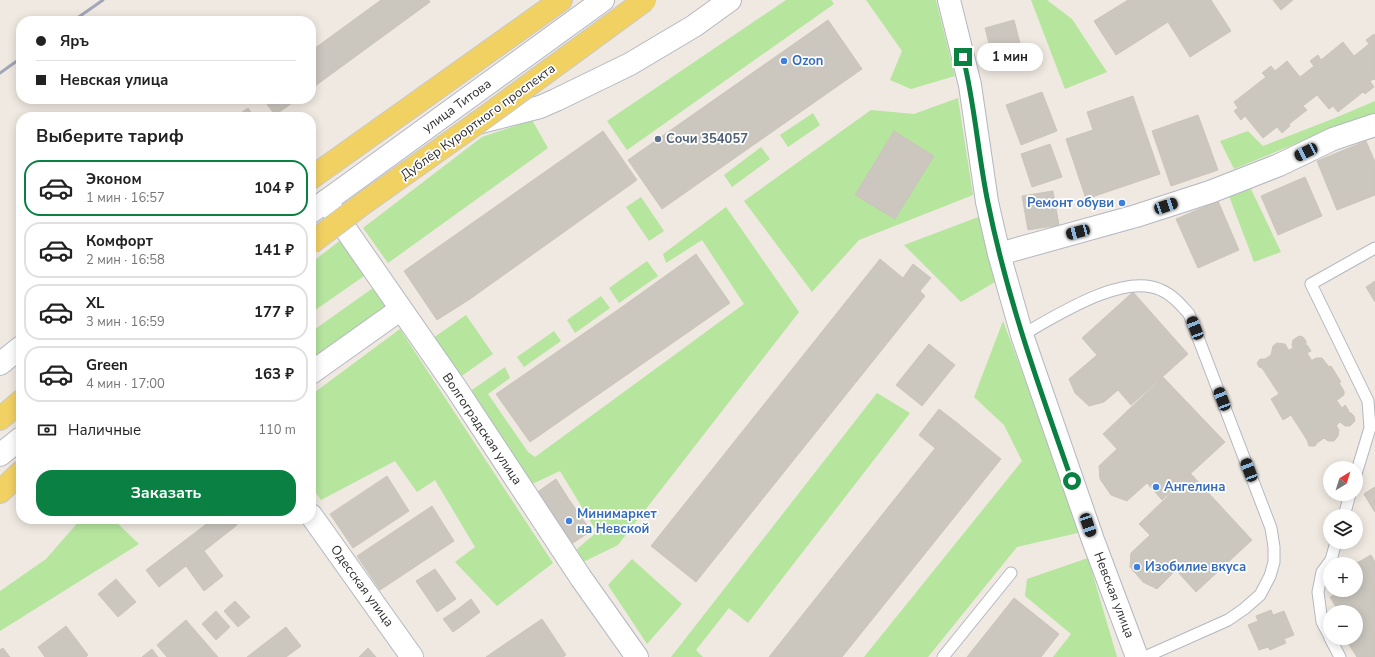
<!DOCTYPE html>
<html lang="ru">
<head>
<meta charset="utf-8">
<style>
	:root { --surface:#fff; --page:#f6f6f6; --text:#222; --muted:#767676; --line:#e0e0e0; --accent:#0b8043 }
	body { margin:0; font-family:"Nunito Sans",sans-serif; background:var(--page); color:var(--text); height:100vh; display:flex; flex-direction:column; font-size:15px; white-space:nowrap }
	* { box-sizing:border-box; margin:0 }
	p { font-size:13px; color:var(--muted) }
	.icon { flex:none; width:22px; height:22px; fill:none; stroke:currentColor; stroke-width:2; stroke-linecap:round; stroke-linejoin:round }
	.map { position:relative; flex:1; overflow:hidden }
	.side { position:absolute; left:16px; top:112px; width:300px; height:412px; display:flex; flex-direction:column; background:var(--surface); border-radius:16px; box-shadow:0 2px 10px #0003 }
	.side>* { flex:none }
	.hud { position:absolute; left:16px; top:16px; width:300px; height:88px; border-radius:16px; box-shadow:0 2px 10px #0003; display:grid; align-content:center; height:88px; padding:0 20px; background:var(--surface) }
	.needle { width:26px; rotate:38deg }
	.buttons { position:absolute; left:1323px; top:461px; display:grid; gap:8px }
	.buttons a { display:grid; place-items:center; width:40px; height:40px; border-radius:50%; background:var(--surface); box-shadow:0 2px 10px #0003; font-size:20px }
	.end { position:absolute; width:18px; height:18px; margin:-9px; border:5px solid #0b8043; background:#fff; box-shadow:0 0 0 2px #fff }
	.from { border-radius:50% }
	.bubble { position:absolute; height:28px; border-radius:14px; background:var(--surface); box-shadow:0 2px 10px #0003; font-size:13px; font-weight:700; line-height:28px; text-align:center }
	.car { position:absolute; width:12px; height:24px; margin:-12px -6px; border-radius:5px; box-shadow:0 0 3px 1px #0007; background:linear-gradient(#222 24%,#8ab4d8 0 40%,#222 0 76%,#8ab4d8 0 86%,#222 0) }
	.hud b { display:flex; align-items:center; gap:14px; height:38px; font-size:15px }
	.hud b+b { border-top:1px solid var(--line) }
	.hud i { width:10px; height:10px; background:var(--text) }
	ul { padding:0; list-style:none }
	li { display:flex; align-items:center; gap:12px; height:56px; margin:0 8px 6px; padding:0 12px; border:2px solid var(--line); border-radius:16px }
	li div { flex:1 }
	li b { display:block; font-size:15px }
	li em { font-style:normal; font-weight:700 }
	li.current { border-color:var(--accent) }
	li>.icon { width:36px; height:36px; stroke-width:1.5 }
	h2 { padding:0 20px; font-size:18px; line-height:48px }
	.pay { display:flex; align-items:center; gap:10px; height:44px; padding:0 20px; font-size:15px }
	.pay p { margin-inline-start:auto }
	.action { display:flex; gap:8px; margin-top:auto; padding:8px 20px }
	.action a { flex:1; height:46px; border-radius:16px; background:var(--accent); color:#fff; font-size:16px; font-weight:700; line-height:46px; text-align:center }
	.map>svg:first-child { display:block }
</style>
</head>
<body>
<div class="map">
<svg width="1375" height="657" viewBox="0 0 1375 657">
	<rect width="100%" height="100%" fill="#efe9e1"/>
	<!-- green -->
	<path fill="#b6e59e" d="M 786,0 L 831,0 L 834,4 L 627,150 L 607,121 Z
		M 866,0 L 936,0 L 955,76 L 911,89 L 890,80 L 902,51 Z
		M 1031,0 L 1047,0 L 1072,19 L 1107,72 L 1065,89 Z
		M 958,98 L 973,195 L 859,240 L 812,292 L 744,201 L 871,110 L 914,114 Z
		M 1375,101 L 1375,116 L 1339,126 L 1234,169 L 1220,141 L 1248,131 L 1263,146 L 1335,118 Z
		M 813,113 L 820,125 L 788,147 L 780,135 Z
		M 532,120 L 548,148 L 388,263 L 363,228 L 482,137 Z
		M 761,147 L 770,159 L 732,187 L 724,175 Z
		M 1251,189 L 1281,252 L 1254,262 L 1229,196 Z
		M 641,197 L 664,231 L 649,241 L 626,207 Z
		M 726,207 L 799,312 L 618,545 L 581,563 L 577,549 L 597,532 L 560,471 L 530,485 L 469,392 L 505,367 L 510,378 L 488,394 L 528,452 L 535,457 L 744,304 L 702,240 L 666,263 L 663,254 Z
		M 981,216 L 995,282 L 961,302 L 904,245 Z
		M 342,239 L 367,274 L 311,313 L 311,263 Z
		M 647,261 L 658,276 L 619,303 L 609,288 Z
		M 373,288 L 388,308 L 311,364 L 311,332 Z
		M 601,296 L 610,308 L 575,333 L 567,320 Z
		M 466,315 L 493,354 L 460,377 L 433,338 Z
		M 1003,321 L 1082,532 L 1017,547 L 928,657 L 864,657 L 1022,461 L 1004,425 L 974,397 Z
		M 400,329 L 553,563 L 497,606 L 455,562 L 475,547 L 435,480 L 417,492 L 395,461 L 321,500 L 311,486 L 311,395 Z
		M 554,331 L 561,341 L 524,367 L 517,357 Z
		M 877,393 L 910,413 L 748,623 L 729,608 L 696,650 L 703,657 L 671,657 Z
		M 81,519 L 113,519 L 139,544 L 0,631 L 0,591 L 46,559 Z
		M 1088,558 L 1117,657 L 1053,657 L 1071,634 L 1025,596 L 1027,579 Z
		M 632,559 L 682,604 L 647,644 L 608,585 Z"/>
	<!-- building -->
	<path fill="#cbc7bf" stroke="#cbc5ba" d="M 381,0 L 429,0 L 430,2 L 311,89 L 311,51 Z
		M 1128,0 L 1211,0 L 1231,31 L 1190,57 L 1168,22 L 1116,55 L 1094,21 Z
		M 1273,0 L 1293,0 L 1281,10 Z
		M 828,20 L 862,69 L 662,209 L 628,160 Z
		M 1014,20 L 1022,51 L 993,59 L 985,28 Z
		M 1374,34 L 1375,36 L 1375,80 L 1374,79 L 1370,81 L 1374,87 L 1365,94 L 1363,92 L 1338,112 L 1333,106 L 1329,109 L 1317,95 L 1303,106 L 1307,110 L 1289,124 L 1290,126 L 1282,133 L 1277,127 L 1263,138 L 1245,116 L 1241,120 L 1234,111 L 1238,108 L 1234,102 L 1266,77 L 1262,73 L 1271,66 L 1275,71 L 1287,61 L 1300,77 L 1314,66 L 1310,61 L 1318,55 L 1321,60 L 1343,42 L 1354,56 L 1369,44 L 1366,40 Z
		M 1042,92 L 1057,131 L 1021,145 L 1006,105 Z
		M 1133,96 L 1160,174 L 1086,199 L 1066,139 L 1093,130 L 1087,112 Z
		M 263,99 L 298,99 L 275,115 Z
		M 248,108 L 254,117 L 235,117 Z
		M 1198,115 L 1218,170 L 1171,186 L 1152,131 Z
		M 603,131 L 637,180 L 470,299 L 437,320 L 404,271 Z
		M 894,131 L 934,156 L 895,219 L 855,195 Z
		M 1366,141 L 1375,162 L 1375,195 L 1337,210 L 1317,161 Z
		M 1050,144 L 1062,177 L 1032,187 L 1021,154 Z
		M 1305,177 L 1322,216 L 1278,235 L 1261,196 Z
		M 1053,191 L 1059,225 L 1028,230 L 1022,196 Z
		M 1218,201 L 1239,250 L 1198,268 L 1176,219 Z
		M 696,254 L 730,303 L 530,442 L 496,394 L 619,309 Z
		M 880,259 L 903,278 L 913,264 L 931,278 L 920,291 L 925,296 L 696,582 L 651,546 Z
		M 1375,281 L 1375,302 L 1366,287 Z
		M 1133,292 L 1188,354 L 1131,405 L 1118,390 L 1104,402 L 1089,406 L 1075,393 L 1069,379 L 1097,355 L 1082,338 Z
		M 1299,336 L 1303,337 L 1306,341 L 1306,346 L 1307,345 L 1311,351 L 1307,353 L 1312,361 L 1299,368 L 1289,350 L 1293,348 L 1292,345 L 1293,340 Z
		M 1277,343 L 1285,344 L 1299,368 L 1316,358 L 1322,358 L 1329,367 L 1331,366 L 1341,382 L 1339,383 L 1344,391 L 1344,395 L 1325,409 L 1339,430 L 1338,436 L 1334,441 L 1328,441 L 1324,438 L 1317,443 L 1315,446 L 1309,446 L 1307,440 L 1291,415 L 1283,420 L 1271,399 L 1279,394 L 1262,368 L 1259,367 L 1257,363 L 1260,359 L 1265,359 L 1271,355 L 1273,346 Z
		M 929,344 L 955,365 L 922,406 L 896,385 Z
		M 1163,377 L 1225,442 L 1162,500 L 1147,483 L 1127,501 L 1111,495 L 1100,479 L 1099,466 L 1117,449 L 1103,434 Z
		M 1337,401 L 1342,408 L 1345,405 L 1349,411 L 1348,412 L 1351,413 L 1354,416 L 1355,421 L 1350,426 L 1345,426 L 1340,422 L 1336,426 L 1325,409 Z
		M 939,409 L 956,422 L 935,448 L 919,435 Z
		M 956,422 L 1001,459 L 842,657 L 769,657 Z
		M 1191,474 L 1252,540 L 1196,592 L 1176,570 L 1157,589 L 1143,582 L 1130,567 L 1131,553 L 1150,535 L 1139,524 Z
		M 387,476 L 409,511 L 353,548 L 330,514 Z
		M 556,479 L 568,498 L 548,512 L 536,493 Z
		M 1375,487 L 1375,512 L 1364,494 Z
		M 1375,487 L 1375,512 L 1364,494 Z
		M 568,498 L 591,531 L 570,545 L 548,512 Z
		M 432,506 L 454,541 L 380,590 L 357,556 Z
		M 213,519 L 233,519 L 237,525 L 204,551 L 223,576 L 204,591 L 186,566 L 159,587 L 146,570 Z
		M 1371,555 L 1375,562 L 1375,657 L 1357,657 L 1346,640 L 1348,638 L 1356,638 L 1356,612 L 1339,612 L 1330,597 L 1334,595 L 1331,590 L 1356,590 L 1356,564 L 1355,564 Z
		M 435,569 L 456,599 L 437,612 L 416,581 Z
		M 116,579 L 136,602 L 118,617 L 98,594 Z
		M 1014,598 L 1059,634 L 1041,657 L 967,657 Z
		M 471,599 L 480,612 L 467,622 L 458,609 Z
		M 235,601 L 250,617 L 238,627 L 224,611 Z
		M 458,609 L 467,622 L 453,632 L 443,619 Z
		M 1271,610 L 1273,615 L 1284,611 L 1294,635 L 1284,639 L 1286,643 L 1270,650 L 1268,647 L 1259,650 L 1248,625 L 1258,621 L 1256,616 Z
		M 216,611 L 230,627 L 216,640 L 202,624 Z
		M 542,619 L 566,655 L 563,657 L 546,657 L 527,629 Z
		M 186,620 L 218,657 L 167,657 L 157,645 Z
		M 66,626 L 88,655 L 86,657 L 45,657 L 38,647 Z
		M 286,627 L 301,646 L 286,657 L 247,657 Z
		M 527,629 L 546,657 L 486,657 Z
		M 3,648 L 10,657 L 0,657 L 0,650 Z
		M 368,648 L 376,657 L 359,657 Z
		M 152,649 L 158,657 L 142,657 Z"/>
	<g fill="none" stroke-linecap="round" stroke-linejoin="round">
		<!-- service casing -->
		<g stroke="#b4b7c1" stroke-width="13">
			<path id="service" d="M 1022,335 C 1056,316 1123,272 1161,290 C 1173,295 1181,305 1189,314 L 1271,528 L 1274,547 L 1274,562 L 1270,576 L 1260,595 L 1244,609 L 1228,620 L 1145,657
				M 1356,474 L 1370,428 L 1368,401 L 1311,284 L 1375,248
				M 1344,516 L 1350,494
				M 1330,637 L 1322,622 L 1318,592 L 1322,572 L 1331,560 L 1336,542
				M 1330,638 L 1340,657
				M 943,657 L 1011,573"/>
		</g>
		<!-- minor casing -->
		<g stroke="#b4b7c1" stroke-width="24">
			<path id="minor" d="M 949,0 L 970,85 L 987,202 L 999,254 L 1022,335 L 1093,540 L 1137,657
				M 326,201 L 456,388 L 581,578 L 637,657
				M 999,254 L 1136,216 L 1210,192 L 1279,165 L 1333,139 L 1375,125
				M 311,373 L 401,309
				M 311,515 L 412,657"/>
		</g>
		<!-- secondary casing -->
		<g stroke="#b4b7c1" stroke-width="24">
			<path id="secondary" d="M 477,123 L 540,107 L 556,100 L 630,64 L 694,26 L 730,0
				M 311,212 L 603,0
				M 0,364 L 21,347
				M 0,455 L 21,438"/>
		</g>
		<!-- primary casing -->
		<g stroke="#c9c9c9" stroke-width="24">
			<path id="primary" d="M 311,178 L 561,0
				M 0,419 L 21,401
				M 0,492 L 21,472"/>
		</g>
		<!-- service -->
		<use href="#service" stroke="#fff" stroke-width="11"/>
		<!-- minor -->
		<use href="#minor" stroke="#fff" stroke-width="22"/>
		<!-- secondary -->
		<use href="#secondary" stroke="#fff" stroke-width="22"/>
		<!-- primary -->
		<use href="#primary" stroke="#f2d163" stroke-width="22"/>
		<!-- rail -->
		<path stroke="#a3a6b8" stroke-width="3" d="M 73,21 L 103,0
			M 0,73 L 21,58"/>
		<!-- primary-bridge casing -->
		<g stroke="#c9c9c9" stroke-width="24" stroke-linecap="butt">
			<path id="primary-bridge" d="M 311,243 L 364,203 L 477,123 L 645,0"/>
		</g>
		<!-- primary-bridge -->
		<use href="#primary-bridge" stroke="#f2d163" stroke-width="22"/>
	</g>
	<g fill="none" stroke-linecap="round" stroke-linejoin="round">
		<!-- route -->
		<path stroke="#0b8043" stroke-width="5" d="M 963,57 C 975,105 978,155 988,203 C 1007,298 1040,390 1072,481"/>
	</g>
	<!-- markers -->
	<g fill="#3f7fe0" stroke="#fff" stroke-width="1.5">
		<circle cx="784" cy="61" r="4"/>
		<circle cx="1122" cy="203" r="4"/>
		<circle cx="1156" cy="487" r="4"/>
		<circle cx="569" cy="521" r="4"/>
		<circle cx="1137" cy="567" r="4"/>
	</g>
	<circle fill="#5c6f8a" stroke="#fff" stroke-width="1.5" cx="658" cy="139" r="4"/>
	<g text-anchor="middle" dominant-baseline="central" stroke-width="3.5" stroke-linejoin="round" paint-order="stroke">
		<!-- shop labels -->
		<g font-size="13" font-weight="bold" fill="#366cbe" stroke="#fff" text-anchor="start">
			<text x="792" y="61">Ozon</text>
			<text x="1114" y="203" text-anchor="end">Ремонт обуви</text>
			<text x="1164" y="487">Ангелина</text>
			<text x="577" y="514">Минимаркет<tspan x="577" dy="15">на Невской</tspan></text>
			<text x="1145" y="567">Изобилие вкуса</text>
		</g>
		<!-- street labels -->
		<g font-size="13" fill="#2e2e2e" stroke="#fff">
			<text transform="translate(457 106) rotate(-36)">улица Титова</text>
			<text transform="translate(478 122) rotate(-36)">Дублёр Курортного проспекта</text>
			<text transform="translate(482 429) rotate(56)">Волгоградская улица</text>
			<text transform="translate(362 586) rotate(54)">Одесская улица</text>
			<text transform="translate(1114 595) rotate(69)">Невская улица</text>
		</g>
		<!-- service labels -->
		<g font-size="13" font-weight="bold" fill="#4e5e75" stroke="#fff" text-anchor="start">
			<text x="666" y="139">Сочи 354057</text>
		</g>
	</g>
</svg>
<div class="buttons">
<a><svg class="needle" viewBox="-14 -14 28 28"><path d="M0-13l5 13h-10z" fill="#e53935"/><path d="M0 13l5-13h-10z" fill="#767676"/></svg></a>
<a><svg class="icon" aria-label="layers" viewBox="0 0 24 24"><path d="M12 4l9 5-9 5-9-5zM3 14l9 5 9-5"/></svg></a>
<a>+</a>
<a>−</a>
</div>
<i class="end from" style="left:1072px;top:481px"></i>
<i class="end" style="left:963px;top:57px"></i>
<div class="bubble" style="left:977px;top:43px;width:66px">1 мин</div>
<i class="car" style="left:1306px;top:152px;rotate:244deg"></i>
<i class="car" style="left:1166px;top:206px;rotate:71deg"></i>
<i class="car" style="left:1078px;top:232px;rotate:255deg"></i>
<i class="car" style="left:1195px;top:328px;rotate:339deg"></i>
<i class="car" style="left:1222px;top:399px;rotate:339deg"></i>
<i class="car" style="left:1249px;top:470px;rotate:339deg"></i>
<i class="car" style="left:1088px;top:525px;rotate:161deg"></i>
<div class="hud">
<b><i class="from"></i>Яръ</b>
<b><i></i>Невская улица</b>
</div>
<section class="side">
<h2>Выберите тариф</h2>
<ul>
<li class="current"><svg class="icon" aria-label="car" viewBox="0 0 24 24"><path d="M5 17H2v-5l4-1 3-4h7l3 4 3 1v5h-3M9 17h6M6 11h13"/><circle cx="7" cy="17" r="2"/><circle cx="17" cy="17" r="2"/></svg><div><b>Эконом</b><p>1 мин · 16:57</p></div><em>104 ₽</em></li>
<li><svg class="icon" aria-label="car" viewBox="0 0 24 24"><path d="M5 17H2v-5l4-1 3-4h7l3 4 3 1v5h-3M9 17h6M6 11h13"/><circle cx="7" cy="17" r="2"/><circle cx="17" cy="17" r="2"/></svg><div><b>Комфорт</b><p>2 мин · 16:58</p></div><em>141 ₽</em></li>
<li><svg class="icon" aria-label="car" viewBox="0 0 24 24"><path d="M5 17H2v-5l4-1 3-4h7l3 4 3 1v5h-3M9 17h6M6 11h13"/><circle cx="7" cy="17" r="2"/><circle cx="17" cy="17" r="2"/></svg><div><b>XL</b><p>3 мин · 16:59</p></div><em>177 ₽</em></li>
<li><svg class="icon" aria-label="car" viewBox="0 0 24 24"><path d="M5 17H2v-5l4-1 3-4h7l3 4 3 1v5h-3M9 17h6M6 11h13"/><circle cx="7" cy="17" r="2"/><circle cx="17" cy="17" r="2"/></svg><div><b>Green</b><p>4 мин · 17:00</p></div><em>163 ₽</em></li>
</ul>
<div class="pay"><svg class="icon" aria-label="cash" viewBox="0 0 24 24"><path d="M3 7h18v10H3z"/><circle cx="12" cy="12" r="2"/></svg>Наличные<p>110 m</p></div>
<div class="action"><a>Заказать</a></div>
</section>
</div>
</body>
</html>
